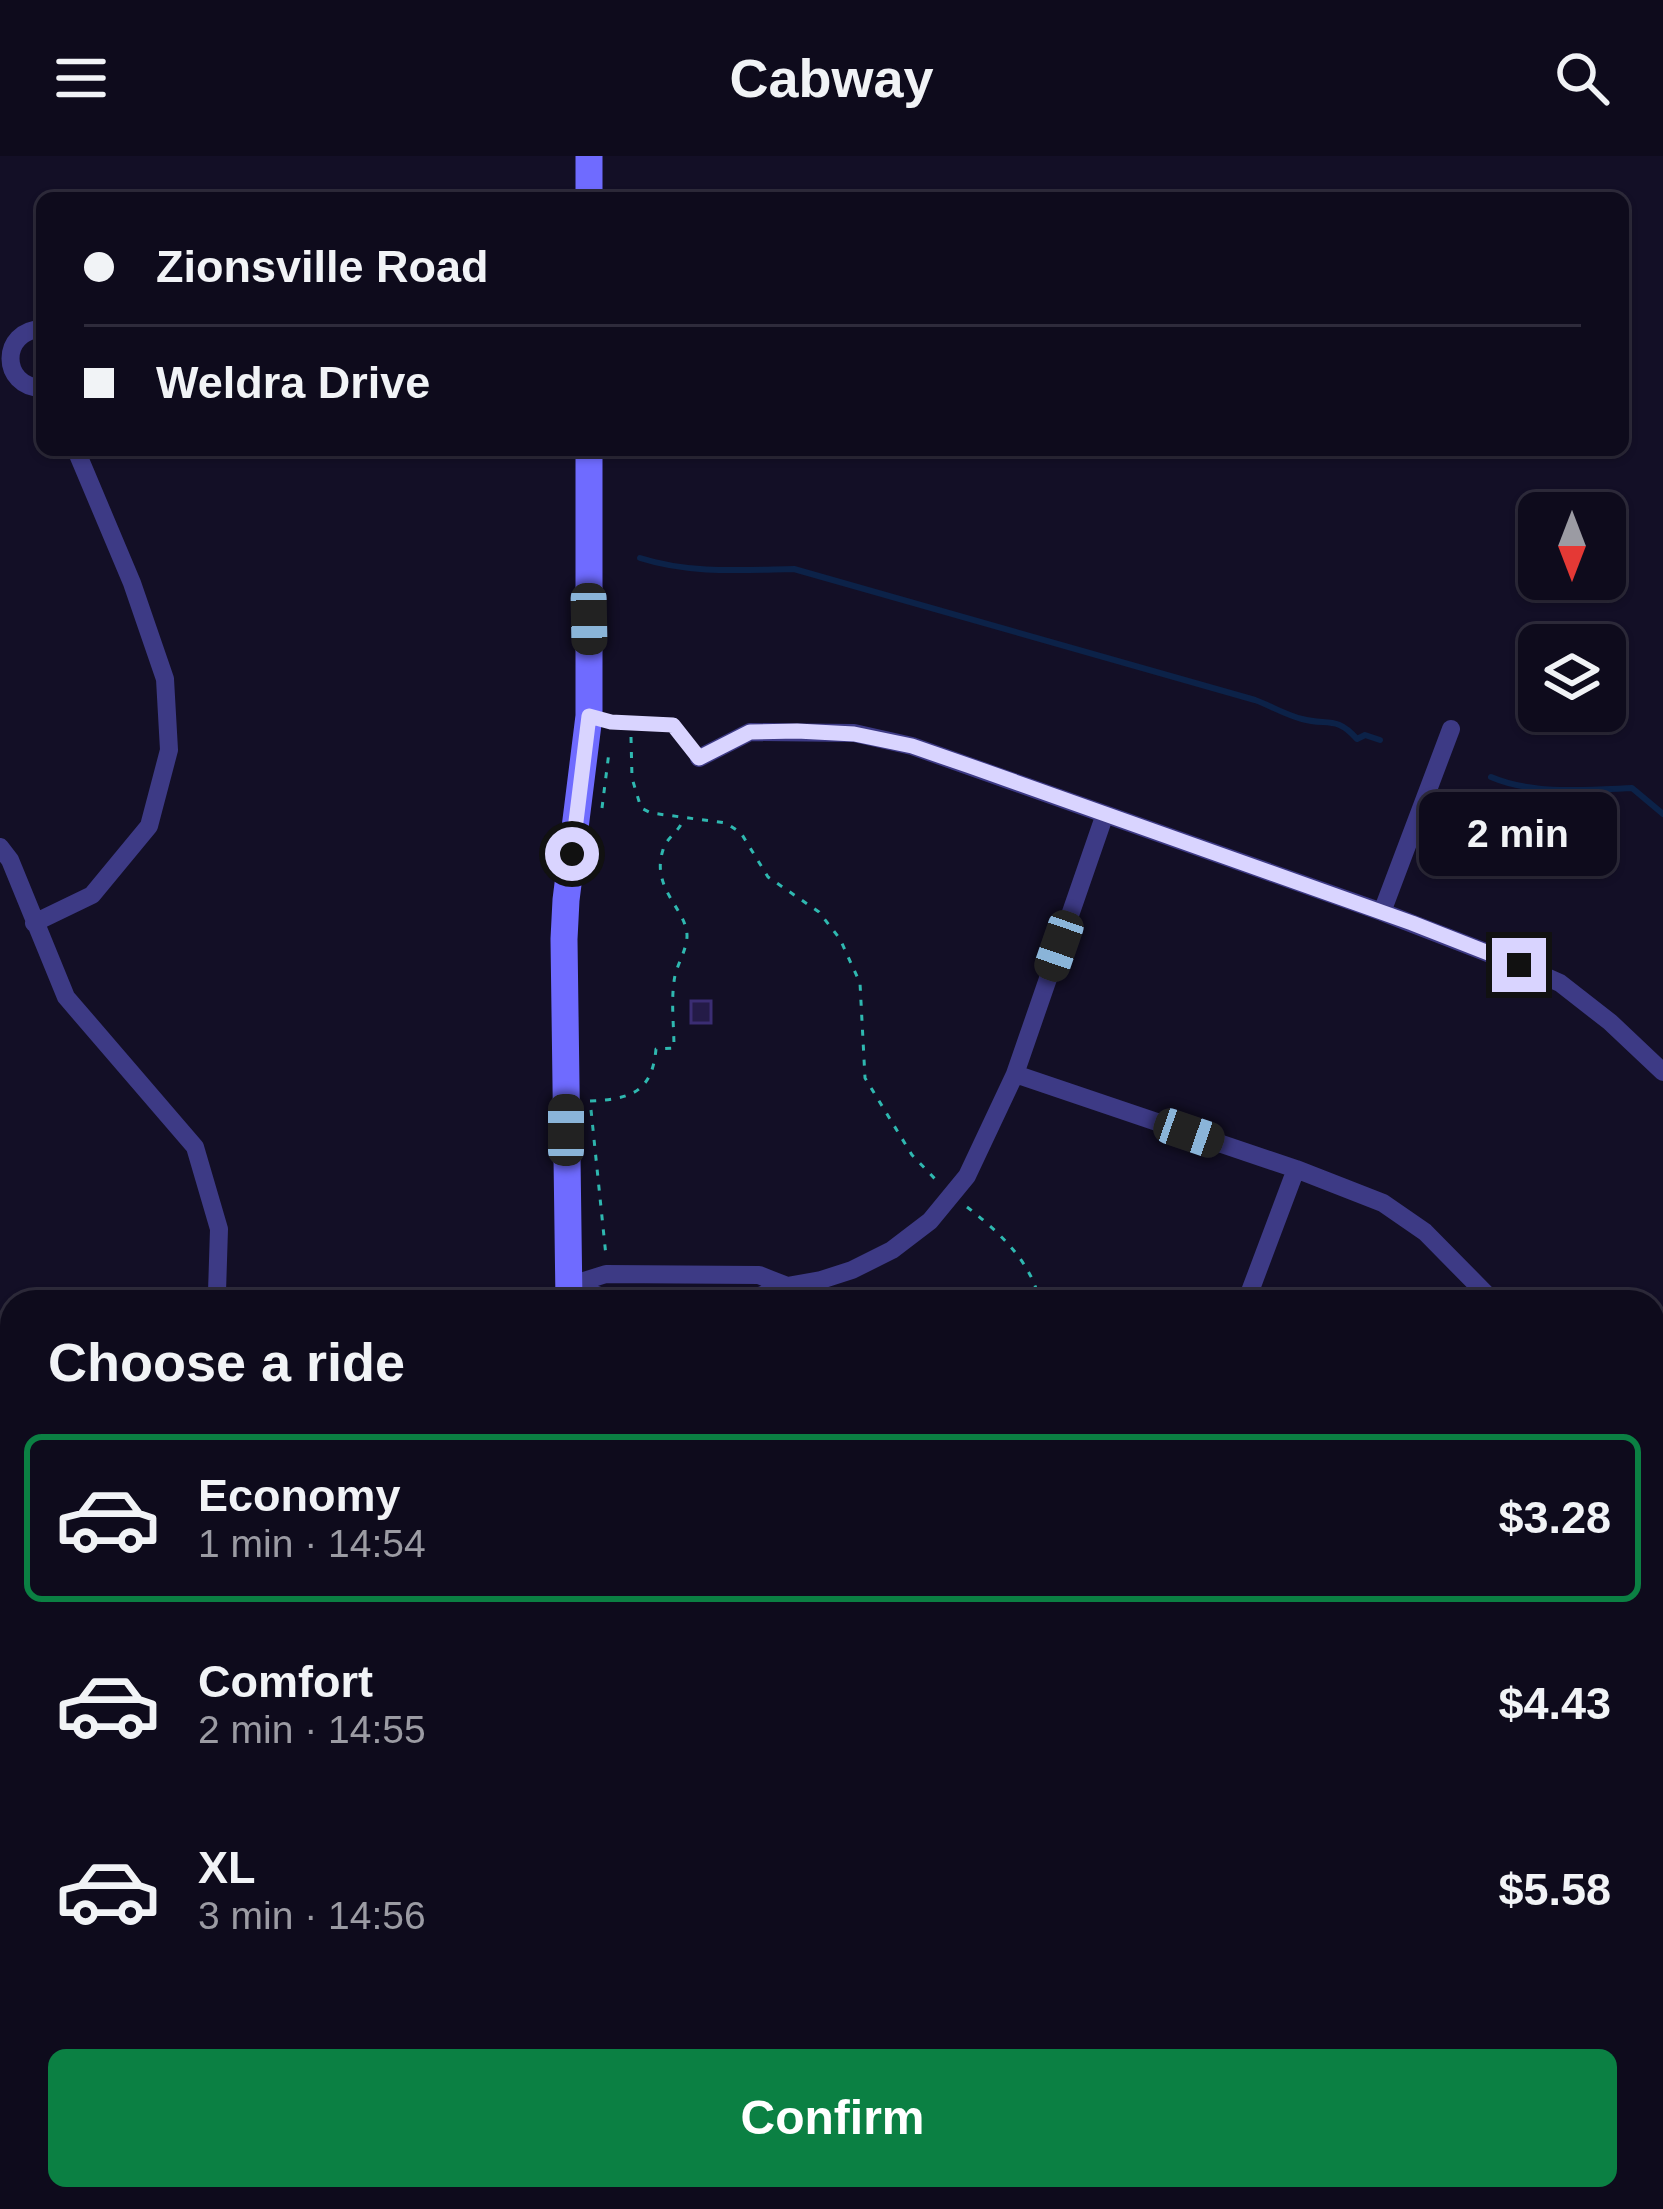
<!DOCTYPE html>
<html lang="en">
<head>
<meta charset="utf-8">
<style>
	:root { --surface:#0e0b1c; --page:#171425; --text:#f1f3f6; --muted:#9b9ba3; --line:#2e2b3b; --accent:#0b8043 }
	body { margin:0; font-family:Arial,sans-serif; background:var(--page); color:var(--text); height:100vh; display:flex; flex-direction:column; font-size:45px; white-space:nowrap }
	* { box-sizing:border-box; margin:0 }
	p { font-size:39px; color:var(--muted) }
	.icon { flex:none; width:66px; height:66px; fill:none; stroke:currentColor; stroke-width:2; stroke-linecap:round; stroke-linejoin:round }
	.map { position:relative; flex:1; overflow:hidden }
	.side { position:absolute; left:0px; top:1134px; width:1665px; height:921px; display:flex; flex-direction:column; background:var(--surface); border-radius:36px 36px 0 0; box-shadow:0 3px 9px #0004,0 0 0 3px var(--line) }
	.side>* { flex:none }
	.guide { position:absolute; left:36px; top:36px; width:1593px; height:264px; border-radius:18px; box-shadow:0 3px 9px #0004,0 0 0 3px var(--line); display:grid; align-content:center; height:264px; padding:0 48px; background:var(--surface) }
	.needle { width:78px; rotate:180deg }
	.fabs { position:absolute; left:1518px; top:336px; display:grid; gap:24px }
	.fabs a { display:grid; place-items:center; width:108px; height:108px; border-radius:18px; background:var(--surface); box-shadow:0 3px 9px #0004,0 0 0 3px var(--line); font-size:60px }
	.end { position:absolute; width:54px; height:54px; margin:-27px; border:15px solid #d9d4ff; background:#111; box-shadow:0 0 0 6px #111 }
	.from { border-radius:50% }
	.bubble { position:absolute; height:84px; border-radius:18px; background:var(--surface); box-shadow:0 3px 9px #0004,0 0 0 3px var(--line); font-size:39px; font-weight:700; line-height:84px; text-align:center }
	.car { position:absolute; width:36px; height:72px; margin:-36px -18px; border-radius:15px; box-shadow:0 0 9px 3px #0007; background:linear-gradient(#222 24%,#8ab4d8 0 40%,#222 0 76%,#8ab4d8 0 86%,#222 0) }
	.guide b { display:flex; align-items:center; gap:42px; height:114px; font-size:45px }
	.guide b+b { border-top:3px solid var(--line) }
	.guide i { width:30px; height:30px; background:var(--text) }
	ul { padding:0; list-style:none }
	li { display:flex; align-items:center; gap:36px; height:168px; margin:0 24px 18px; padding:0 24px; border:6px solid transparent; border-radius:18px }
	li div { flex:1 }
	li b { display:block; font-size:45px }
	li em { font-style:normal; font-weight:700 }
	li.selected { border-color:var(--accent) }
	li>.icon { width:108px; height:108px; stroke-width:1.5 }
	h2 { padding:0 48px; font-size:54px; line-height:144px }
	.button { display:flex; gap:24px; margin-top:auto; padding:24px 48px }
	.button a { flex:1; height:138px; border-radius:18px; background:var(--accent); color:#fff; font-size:48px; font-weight:700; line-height:138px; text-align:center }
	header { display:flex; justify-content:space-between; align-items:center; height:156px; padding:0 48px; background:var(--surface); font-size:54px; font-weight:700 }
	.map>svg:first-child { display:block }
</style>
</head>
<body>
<header><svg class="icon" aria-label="menu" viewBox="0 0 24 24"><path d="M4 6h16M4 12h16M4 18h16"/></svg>Cabway<svg class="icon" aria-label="search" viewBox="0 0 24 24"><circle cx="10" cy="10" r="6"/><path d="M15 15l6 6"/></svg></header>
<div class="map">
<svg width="1663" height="2053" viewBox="0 0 1663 2053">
	<rect width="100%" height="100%" fill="#130f26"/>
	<!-- green -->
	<path fill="#12302f" d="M 1663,1479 L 1663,2053 L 1486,2053 L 1480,2043 L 1653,2043 L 1653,1490 Z"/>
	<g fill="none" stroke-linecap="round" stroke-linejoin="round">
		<!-- stream -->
		<path stroke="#0c2248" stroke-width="6" d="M 640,402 C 690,418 742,414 794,413 L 1255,544 C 1271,550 1286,559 1302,563 C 1327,570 1336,559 1357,583 L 1365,579 L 1380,584
			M 1491,621 C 1533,639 1587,634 1632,632 L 1663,658"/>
	</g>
	<!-- building -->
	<path fill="#241b47" stroke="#3b2d73" stroke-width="3" d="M 691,845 L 711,845 L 711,867 L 691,867 Z"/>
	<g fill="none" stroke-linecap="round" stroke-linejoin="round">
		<!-- path -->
		<path stroke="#2fb8b0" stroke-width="3" stroke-dasharray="6 9" stroke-linecap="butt" d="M 631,581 L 632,622 L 641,652 L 651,657 L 726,667 L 741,677 L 768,721 L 819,756 L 840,783 L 860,827 L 865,922 L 912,999 L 937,1025
			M 602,652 L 609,596
			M 590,945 C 630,943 652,937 656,893 L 674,892 C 674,871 671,847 674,826 C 675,811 686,797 687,781 C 688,754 650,733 663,694 C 666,682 679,676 683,664
			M 591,954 L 606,1100
			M 967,1051 C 999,1076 1031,1105 1040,1146
			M 1653,1776 L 1663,1772
			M 1469,2043 L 1474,2053
			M 1629,2043 L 1635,2053"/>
		<!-- lane -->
		<path stroke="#3d3a85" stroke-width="9" d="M 594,562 L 611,565 L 673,569 L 699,602"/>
		<!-- street -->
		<path stroke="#3d3a85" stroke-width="18" d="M 42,173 C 0,174 0,231 42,232
			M 699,602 L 750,576 L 854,577 L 912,590 L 1382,756 L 1519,809 L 1560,827 L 1610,866 L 1663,916
			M 0,691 L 10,704 L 66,841 L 195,991 L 219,1073 L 217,1136 L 213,1146
			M 1382,756 L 1451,573
			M 34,767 L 92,739 L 149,670 L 169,594 L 165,523 L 132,427 L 76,294
			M 1015,918 L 1296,1013 L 1383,1047 L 1425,1076 L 1494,1146
			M 568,1130 L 607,1142 L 757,1141 L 787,1130 L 821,1124 L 852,1114 L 892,1094 L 930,1065 L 967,1020 L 1015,918 L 1105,658
			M 568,1130 L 606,1118 L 759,1119 L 787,1130
			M 1246,1146 L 1296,1013
			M 1653,1221 L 1663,1206
			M 0,1308 L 12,1306
			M 21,2043 L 23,2053"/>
		<!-- secondary -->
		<path stroke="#6f6bff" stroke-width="27" d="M 589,42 L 589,0
			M 569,1146 L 564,783 L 566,744 L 589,560 L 589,294
			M 607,2043 L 608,2053"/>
	</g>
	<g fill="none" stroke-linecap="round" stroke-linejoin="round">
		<!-- route -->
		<path stroke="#d9d4ff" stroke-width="15" d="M 572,698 L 589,560 L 611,566 L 673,569 L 699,602 L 750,576 L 797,575 L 854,578 L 912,590 L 970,610 L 1412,767 L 1519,809"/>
	</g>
</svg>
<div class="fabs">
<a><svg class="needle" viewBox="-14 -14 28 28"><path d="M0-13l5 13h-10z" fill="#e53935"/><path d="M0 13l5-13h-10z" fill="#9b9ba3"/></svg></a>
<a><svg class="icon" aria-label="layers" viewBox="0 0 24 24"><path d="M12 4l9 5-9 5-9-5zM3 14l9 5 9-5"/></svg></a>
</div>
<i class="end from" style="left:572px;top:698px"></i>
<i class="end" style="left:1519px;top:809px"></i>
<div class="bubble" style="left:1419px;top:636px;width:198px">2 min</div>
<i class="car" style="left:589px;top:463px;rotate:179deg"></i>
<i class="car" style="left:1059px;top:790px;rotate:199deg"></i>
<i class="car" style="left:566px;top:974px;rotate:0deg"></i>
<i class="car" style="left:1189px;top:977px;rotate:109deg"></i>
<div class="guide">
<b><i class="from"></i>Zionsville Road</b>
<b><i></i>Weldra Drive</b>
</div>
<section class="side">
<h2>Choose a ride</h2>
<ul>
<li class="selected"><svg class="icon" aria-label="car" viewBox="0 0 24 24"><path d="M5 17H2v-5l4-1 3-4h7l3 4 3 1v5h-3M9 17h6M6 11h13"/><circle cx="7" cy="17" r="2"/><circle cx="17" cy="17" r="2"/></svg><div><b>Economy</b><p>1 min · 14:54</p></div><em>$3.28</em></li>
<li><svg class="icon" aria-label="car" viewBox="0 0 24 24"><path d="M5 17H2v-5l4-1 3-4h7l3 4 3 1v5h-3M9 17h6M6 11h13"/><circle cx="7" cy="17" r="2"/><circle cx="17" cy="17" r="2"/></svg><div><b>Comfort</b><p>2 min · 14:55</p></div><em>$4.43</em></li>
<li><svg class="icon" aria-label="car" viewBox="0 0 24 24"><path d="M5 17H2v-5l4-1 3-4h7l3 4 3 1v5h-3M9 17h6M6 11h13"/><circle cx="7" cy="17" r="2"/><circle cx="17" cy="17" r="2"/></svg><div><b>XL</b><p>3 min · 14:56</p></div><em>$5.58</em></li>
</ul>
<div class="button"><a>Confirm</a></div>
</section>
</div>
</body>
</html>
